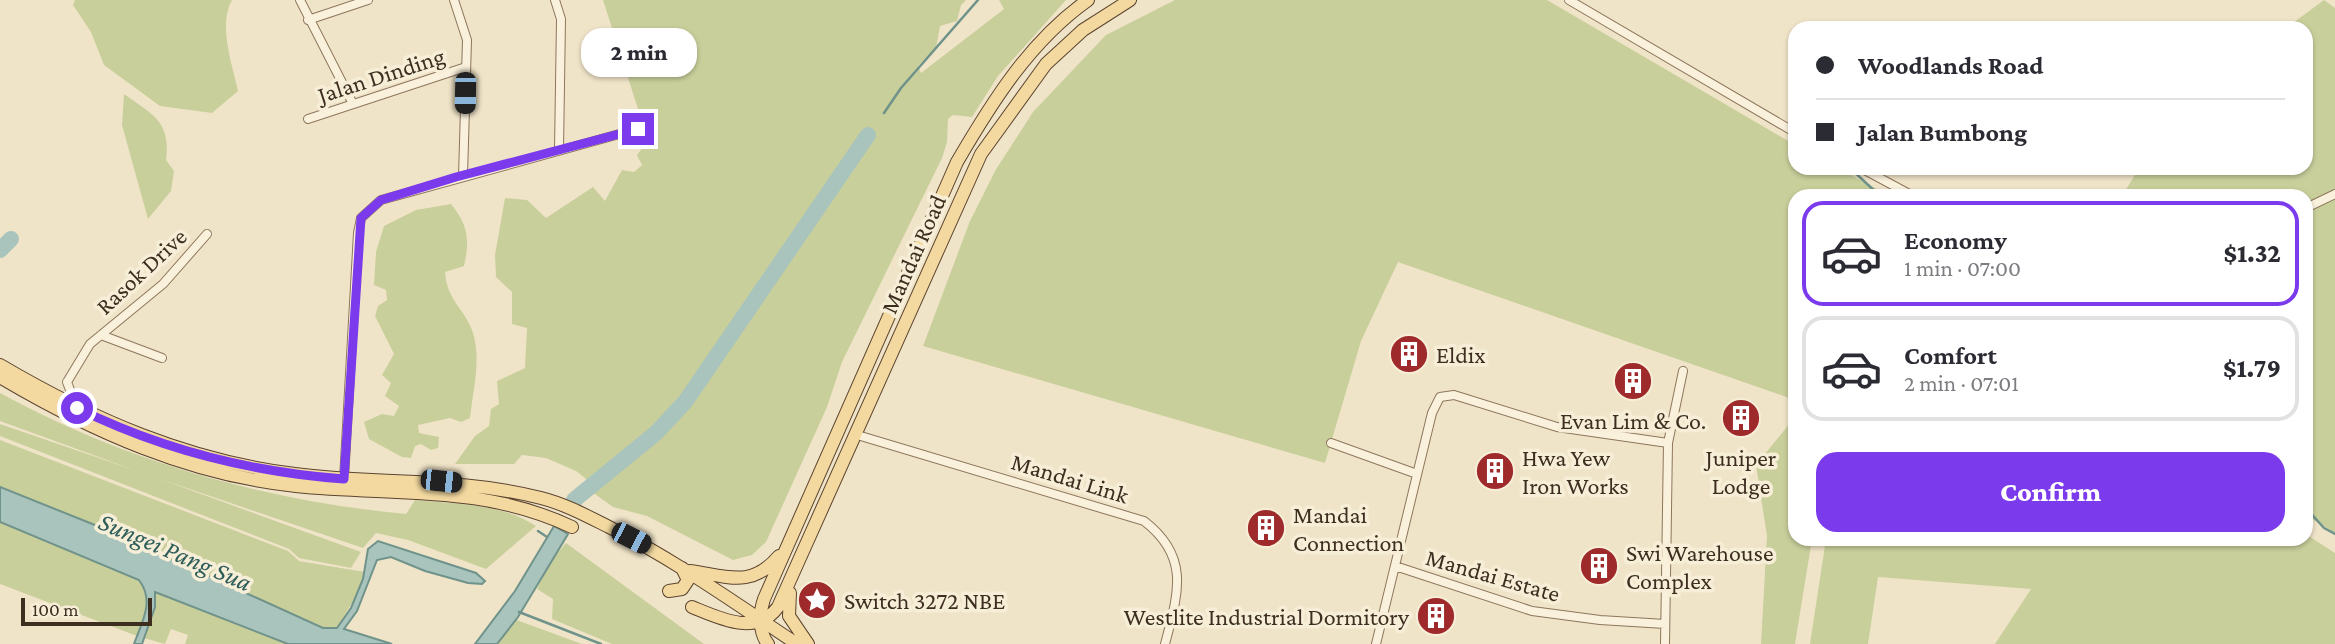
<!DOCTYPE html>
<html lang="en">
<head>
<meta charset="utf-8">
<style>
	:root { --surface:#fff; --page:#f2f2f3; --text:#2b2b33; --muted:#7c7c81; --line:#e1e1e2; --accent:#7c3aed }
	body { margin:0; font-family:"Crimson Pro",serif; background:var(--page); color:var(--text); height:100vh; display:flex; flex-direction:column; font-size:26px; white-space:nowrap }
	* { box-sizing:border-box; margin:0 }
	p { font-size:23px; color:var(--muted) }
	.icon { flex:none; width:38px; height:38px; fill:none; stroke:currentColor; stroke-width:2; stroke-linecap:round; stroke-linejoin:round }
	.map { position:relative; flex:1; overflow:hidden }
	.details { position:absolute; left:1788px; top:189px; width:525px; height:357px; display:flex; flex-direction:column; background:var(--surface); border-radius:21px; box-shadow:0 2px 5px #0004 }
	.details>* { flex:none }
	.guide { position:absolute; left:1788px; top:21px; width:525px; height:154px; border-radius:21px; box-shadow:0 2px 5px #0004; display:grid; align-content:center; height:154px; padding:0 28px; background:var(--surface) }
	.scale { position:absolute; left:21px; bottom:18px; width:131px; box-sizing:border-box; padding-left:7px; border:4px solid #3d2e20; border-top:0; font-size:19px; line-height:24px; white-space:nowrap; color:#3d2e20; -webkit-text-stroke:5px #f7eed8; paint-order:stroke }
	.end { position:absolute; width:32px; height:32px; margin:-16px; border:9px solid #7c3aed; background:#fff; box-shadow:0 0 0 4px #fff }
	.from { border-radius:50% }
	.bubble { position:absolute; height:49px; border-radius:21px; background:var(--surface); box-shadow:0 2px 5px #0004; font-size:23px; font-weight:800; line-height:49px; text-align:center }
	.car { position:absolute; width:21px; height:42px; margin:-21px -10px; border-radius:9px; box-shadow:0 0 5px 2px #0007; background:linear-gradient(#222 24%,#8ab4d8 0 40%,#222 0 76%,#8ab4d8 0 86%,#222 0) }
	.guide b { display:flex; align-items:center; gap:24px; height:66px; font-size:26px }
	.guide b+b { border-top:2px solid var(--line) }
	.guide i { width:18px; height:18px; background:var(--text) }
	ul { padding:12px 0 0; list-style:none }
	li { display:flex; align-items:center; gap:21px; height:105px; margin:0 14px 10px; padding:0 14px; border:4px solid var(--line); border-radius:21px }
	li div { flex:1 }
	li b { display:block; font-size:26px }
	li em { font-style:normal; font-weight:800 }
	li.active { border-color:var(--accent) }
	li>.icon { width:63px; height:63px; stroke-width:1.5 }
	.cta { display:flex; gap:14px; margin-top:auto; padding:14px 28px }
	.cta a { flex:1; height:80px; border-radius:21px; background:var(--accent); color:#fff; font-size:28px; font-weight:800; line-height:80px; text-align:center }
	.map>svg:first-child { display:block }
</style>
</head>
<body>
<div class="map">
<svg width="2335" height="644" viewBox="0 0 2335 644">
	<rect width="100%" height="100%" fill="#f0e4c8"/>
	<!-- green -->
	<path fill="#c9cf9b" d="M 75,0 L 232,0 C 218,26 232,63 238,91 L 212,113 L 160,106 L 104,65 L 91,32 L 73,5 Z
		M 603,0 L 966,0 L 961,5 L 957,21 L 940,26 L 936,48 L 918,66 L 921,73 L 1004,9 L 999,0 L 1066,0 L 998,76 L 972,117 L 953,115 L 948,119 L 947,142 L 942,158 L 842,362 L 827,407 L 766,542 L 752,555 L 733,560 L 647,516 L 613,507 L 592,492 L 585,478 L 576,471 L 546,458 L 522,455 L 514,464 L 455,464 L 475,436 L 489,426 L 491,409 L 499,404 L 497,381 L 525,368 L 527,328 L 512,324 L 512,292 L 496,277 L 495,255 L 505,198 L 527,200 L 546,218 L 593,187 L 605,201 L 622,170 L 634,172 L 642,165 L 637,155 L 648,140 Z
		M 1175,0 L 1547,0 L 1795,145 L 1796,168 L 1838,168 L 1890,196 L 1796,196 L 1795,400 L 1398,262 L 1361,341 L 1325,463 L 923,346 L 970,221 L 995,171 L 1033,112 L 1106,35 Z
		M 2324,0 L 2335,8 L 2335,533 L 2307,516 L 2306,196 L 2122,196 L 2139,168 L 2306,168 L 2306,28 L 2286,28 Z
		M 124,94 C 153,115 171,121 166,160 L 174,171 L 171,191 L 148,219 L 122,125 Z
		M 451,204 C 468,225 470,239 464,266 L 445,272 C 447,300 463,307 472,330 C 482,357 473,390 470,418 L 461,422 L 450,418 L 418,425 L 419,433 L 439,437 L 438,448 L 431,450 L 421,444 L 415,446 L 411,458 L 402,457 L 369,439 L 364,422 L 382,414 L 394,416 L 399,406 L 385,396 L 391,383 L 382,375 L 394,354 L 375,316 L 378,306 L 387,300 L 386,290 L 374,285 L 376,252 L 384,226 L 416,210 Z
		M 0,393 C 124,461 266,501 406,514 L 415,500 C 456,504 501,503 536,526 L 486,569 L 408,540 L 376,533 L 363,548 L 160,479 L 361,552 L 351,568 L 299,558 L 289,549 L 0,436 L 0,424 L 137,471 L 0,421 Z
		M 1795,417 L 1796,539 L 1812,539 L 1795,644 L 1761,644 L 1767,536 L 1756,465 Z
		M 0,440 L 288,551 L 299,561 L 365,572 L 356,596 L 337,628 L 323,628 L 299,618 L 66,513 L 0,487 Z
		M 0,522 L 139,580 C 153,599 144,616 137,636 L 0,584 Z
		M 2307,535 L 2335,553 L 2335,644 L 1995,644 L 2031,589 L 1878,577 L 1868,644 L 1810,644 L 1826,539 L 2306,539 Z
		M 566,543 L 704,644 L 612,644 L 552,619 L 553,599 L 537,589 L 550,562 Z
		M 155,592 L 161,592 L 288,644 L 185,644 L 188,635 L 171,629 L 165,644 L 144,638 L 155,607 Z
		M 514,619 L 582,644 L 497,644 Z"/>
	<!-- water -->
	<path fill="#a9c4bc" stroke="#6f938a" stroke-width="2" d="M 0,487 L 105,529 L 323,628 L 337,628 L 351,608 L 363,579 L 368,549 L 378,541 L 476,573 L 485,581 L 482,584 L 468,583 L 425,571 L 391,557 L 377,560 L 357,611 L 344,629 L 392,644 L 288,644 L 155,592 L 155,607 L 142,644 L 134,644 C 142,622 155,601 139,580 L 0,522 Z
		M 554,526 L 568,534 L 518,617 L 497,644 L 475,644 L 515,591 Z"/>
	<g fill="none" stroke-linecap="round" stroke-linejoin="round">
		<!-- stream -->
		<path stroke="#6f938a" stroke-width="2.5" d="M 884,113 L 901,88 L 978,0
			M 1850,168 L 1880,196
			M 2306,508 L 2324,528 L 2335,534
			M 538,531 L 547,537
			M 519,612 L 601,644"/>
		<!-- river -->
		<path stroke="#a9c4bc" stroke-width="16" d="M 0,250 L 11,239
			M 574,500 L 656,433 L 685,402 L 868,135"/>
		<!-- street casing -->
		<g stroke="#8d765c" stroke-width="10">
			<path id="street" d="M 300,0 L 353,104
				M 454,0 L 467,40 L 463,176
				M 555,0 L 561,19 L 559,150
				M 1569,0 L 1796,133
				M 308,20 L 368,0
				M 308,119 L 466,67
				M 1861,168 L 1913,196
				M 2306,208 L 2335,194
				M 101,335 L 162,358
				M 67,382 L 90,344 L 163,284 L 207,234
				M 67,382 L 76,406
				M 854,434 L 1144,521 C 1191,557 1178,594 1165,644
				M 1331,443 L 1417,474
				M 344,479 L 358,233 L 361,218 L 381,200 L 641,128
				M 1395,566 L 1532,611 L 1600,620 L 1665,624
				M 1376,644 L 1432,413 L 1440,397 L 1454,395 L 1557,427 L 1668,443
				M 1665,644 L 1668,443 L 1683,371"/>
		</g>
		<!-- primary casing -->
		<g stroke="#5b4430" stroke-width="14">
			<path id="primary" d="M 0,365 C 92,419 187,461 295,474 C 377,485 459,477 541,498 C 565,504 587,516 609,527 C 675,560 735,603 797,644
				M 0,377 C 91,431 190,475 296,486 C 393,496 481,484 572,527
				M 690,571 C 727,576 751,589 779,556
				M 669,591 L 682,589 L 688,580 L 682,568
				M 790,593 L 789,616 L 808,644
				M 692,607 C 719,618 756,637 778,607 L 981,154 L 1046,64 L 1083,30 L 1130,0
				M 768,644 C 759,633 759,613 764,599 L 957,162 C 992,102 1030,41 1088,0"/>
		</g>
		<!-- street -->
		<use href="#street" stroke="#faf1dc" stroke-width="8"/>
		<!-- primary -->
		<use href="#primary" stroke="#f3d9a0" stroke-width="12"/>
	</g>
	<g fill="none" stroke-linecap="round" stroke-linejoin="round">
		<!-- route -->
		<path stroke="#7c3aed" stroke-width="9" d="M 77,408 C 162,450 251,472 344,479 L 361,218 L 381,200 L 456,177 L 638,129"/>
	</g>
	<!-- icons -->
	<defs>
		<g id="building-disc" transform="scale(2.0125)"><circle r="9.5" fill="#9e2a2b" stroke="#f7eed8"/><path d="M-4-6H4V6H1V3H-1V6H-4ZM-2.5-4.3h1.7v1.8h-1.7ZM.8-4.3h1.7v1.8H.8ZM-2.5-1h1.7V.8h-1.7ZM.8-1h1.7V.8H.8Z" fill="#fff"/></g>
		<g id="sight-disc" transform="scale(2.0125)"><circle r="9.5" fill="#9e2a2b" stroke="#f7eed8"/><path d="M0-6L1.8-2.2L6-1.7L2.9 1.2L3.7 5.4L0 3.3L-3.7 5.4L-2.9 1.2L-6-1.7L-1.8-2.2Z" fill="#fff"/></g>
	</defs>
	<g fill-rule="evenodd">
		<use href="#building-disc" x="1409" y="354"/>
		<use href="#building-disc" x="1633" y="381"/>
		<use href="#building-disc" x="1741" y="418"/>
		<use href="#building-disc" x="1495" y="471"/>
		<use href="#building-disc" x="1266" y="528"/>
		<use href="#building-disc" x="1599" y="566"/>
		<use href="#sight-disc" x="817" y="600"/>
		<use href="#building-disc" x="1436" y="616"/>
	</g>
	<g text-anchor="middle" dominant-baseline="central" stroke-width="7" stroke-linejoin="round" paint-order="stroke">
		<!-- street labels -->
		<g font-size="24" fill="#3d2e20" stroke="#f7eed8">
			<text transform="translate(381 75) rotate(-18)">Jalan Dinding</text>
			<text transform="translate(913 254) rotate(-66)">Mandai Road</text>
			<text transform="translate(141 271) rotate(-43)">Rasok Drive</text>
			<text transform="translate(1070 478) rotate(17)">Mandai Link</text>
			<text transform="translate(1493 575) rotate(16)">Mandai Estate</text>
		</g>
		<!-- poi labels -->
		<g font-size="24" fill="#3d2e20" stroke="#f7eed8" text-anchor="start">
			<text x="1436" y="354">Eldix</text>
			<text x="1633" y="420" text-anchor="middle">Evan Lim &amp; Co.</text>
			<text x="1522" y="457">Hwa Yew<tspan x="1522" dy="28">Iron Works</tspan></text>
			<text x="1741" y="457" text-anchor="middle">Juniper<tspan x="1741" dy="28">Lodge</tspan></text>
			<text x="1293" y="514">Mandai<tspan x="1293" dy="28">Connection</tspan></text>
			<text x="1626" y="552">Swi Warehouse<tspan x="1626" dy="28">Complex</tspan></text>
			<text x="844" y="600">Switch 3272 NBE</text>
			<text x="1409" y="616" text-anchor="end">Westlite Industrial Dormitory</text>
		</g>
		<!-- water labels -->
		<g font-size="26" font-style="italic" fill="#2f5d5a" stroke="#f7eed8">
			<text transform="translate(175 552) rotate(23)">Sungei Pang Sua</text>
		</g>
	</g>
</svg>
<div class="scale">100 m</div>
<i class="end from" style="left:77px;top:408px"></i>
<i class="end" style="left:638px;top:129px"></i>
<div class="bubble" style="left:581px;top:28px;width:116px">2 min</div>
<i class="car" style="left:465px;top:93px;rotate:181deg"></i>
<i class="car" style="left:441px;top:481px;rotate:96deg"></i>
<i class="car" style="left:631px;top:538px;rotate:117deg"></i>
<div class="guide">
<b><i class="from"></i>Woodlands Road</b>
<b><i></i>Jalan Bumbong</b>
</div>
<section class="details">
<ul>
<li class="active"><svg class="icon" aria-label="car" viewBox="0 0 24 24"><path d="M5 17H2v-5l4-1 3-4h7l3 4 3 1v5h-3M9 17h6M6 11h13"/><circle cx="7" cy="17" r="2"/><circle cx="17" cy="17" r="2"/></svg><div><b>Economy</b><p>1 min · 07:00</p></div><em>$1.32</em></li>
<li><svg class="icon" aria-label="car" viewBox="0 0 24 24"><path d="M5 17H2v-5l4-1 3-4h7l3 4 3 1v5h-3M9 17h6M6 11h13"/><circle cx="7" cy="17" r="2"/><circle cx="17" cy="17" r="2"/></svg><div><b>Comfort</b><p>2 min · 07:01</p></div><em>$1.79</em></li>
</ul>
<div class="cta"><a>Confirm</a></div>
</section>
</div>
</body>
</html>
